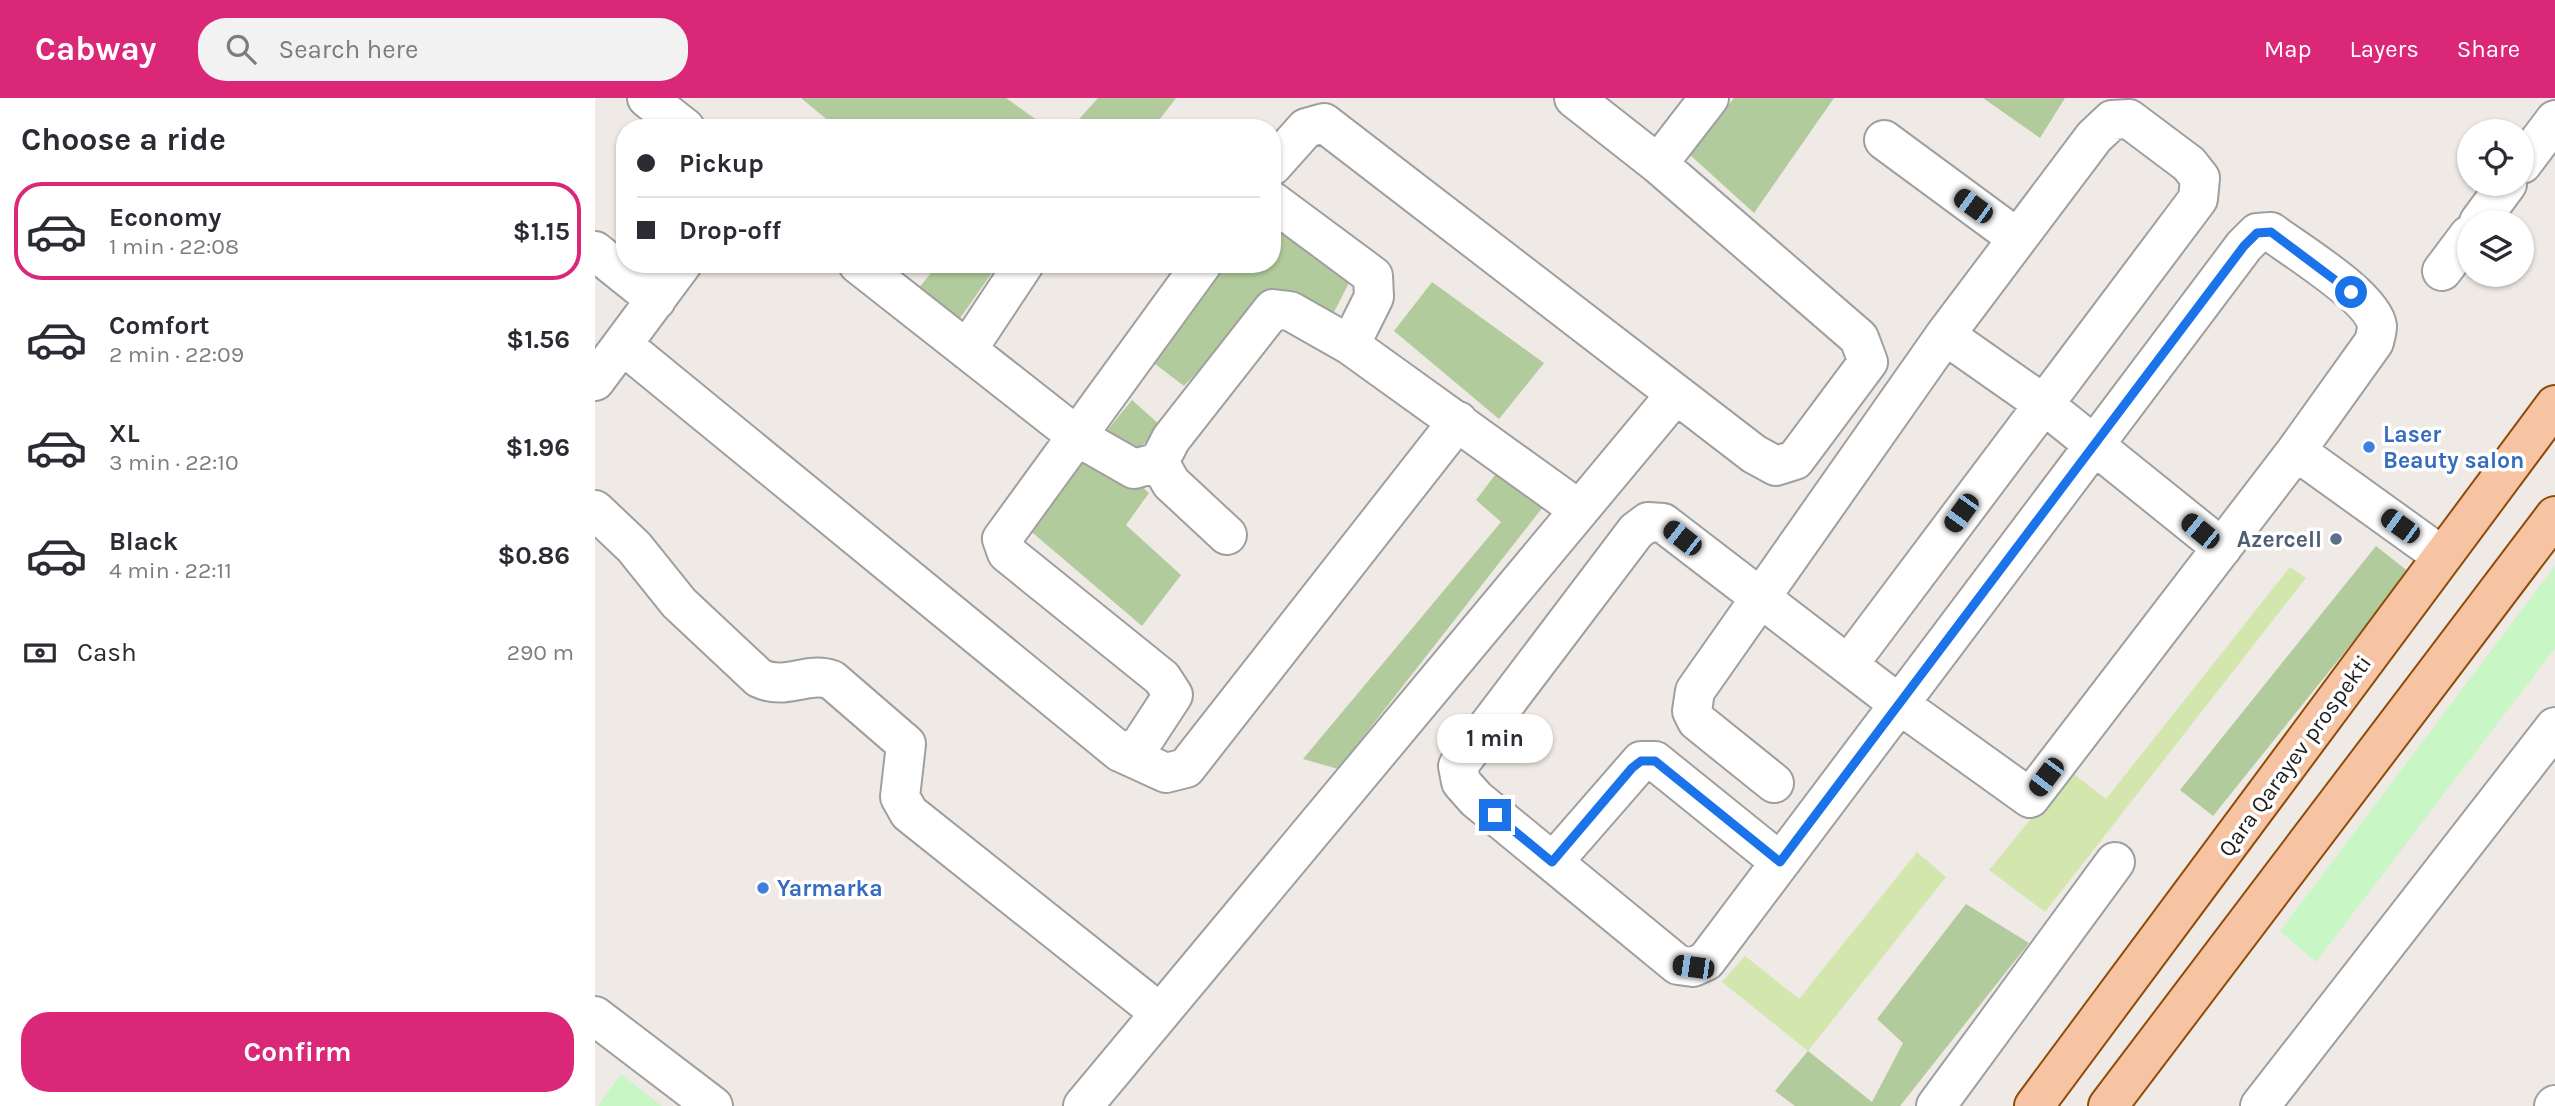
<!DOCTYPE html>
<html lang="en">
<head>
<meta charset="utf-8">
<style>
	:root { --surface:#fff; --page:#f2f2f3; --text:#2b2b33; --muted:#7c7c81; --line:#e1e1e2; --accent:#db2777 }
	body { margin:0; font-family:Karla,sans-serif; background:var(--page); color:var(--text); height:100vh; display:flex; flex-direction:column; font-size:26px; white-space:nowrap }
	* { box-sizing:border-box; margin:0 }
	p { font-size:23px; color:var(--muted) }
	.icon { flex:none; width:38px; height:38px; fill:none; stroke:currentColor; stroke-width:2; stroke-linecap:round; stroke-linejoin:round }
	.map { position:relative; flex:1; overflow:hidden }
	.side { display:flex; flex-direction:column; background:var(--surface); width:595px }
	.side>* { flex:none }
	.guide { position:absolute; left:21px; top:21px; width:665px; height:154px; border-radius:28px; box-shadow:0 2px 5px #0004; display:grid; align-content:center; height:154px; padding:0 21px; background:var(--surface) }
	.tools { position:absolute; left:1862px; top:21px; display:grid; gap:14px }
	.tools a { display:grid; place-items:center; width:77px; height:77px; border-radius:50%; background:var(--surface); box-shadow:0 2px 5px #0004; font-size:35px }
	.end { position:absolute; width:32px; height:32px; margin:-16px; border:9px solid #1a73e8; background:#fff; box-shadow:0 0 0 4px #fff }
	.from { border-radius:50% }
	.bubble { position:absolute; height:49px; border-radius:24px; background:var(--surface); box-shadow:0 2px 5px #0004; font-size:23px; font-weight:700; line-height:49px; text-align:center }
	.car { position:absolute; width:21px; height:42px; margin:-21px -10px; border-radius:9px; box-shadow:0 0 5px 2px #0007; background:linear-gradient(#222 24%,#8ab4d8 0 40%,#222 0 76%,#8ab4d8 0 86%,#222 0) }
	.guide b { display:flex; align-items:center; gap:24px; height:66px; font-size:26px }
	.guide b+b { border-top:2px solid var(--line) }
	.guide i { width:18px; height:18px; background:var(--text) }
	ul { padding:0; list-style:none }
	li { display:flex; align-items:center; gap:21px; height:98px; margin:0 14px 10px; padding:0 7px; border:4px solid transparent; border-radius:28px }
	li div { flex:1 }
	li b { display:block; font-size:26px }
	li em { font-style:normal; font-weight:700 }
	li.active { border-color:var(--accent) }
	li>.icon { width:63px; height:63px; stroke-width:1.5 }
	h2 { padding:0 21px; font-size:32px; line-height:84px }
	.pay { display:flex; align-items:center; gap:18px; height:77px; padding:0 21px; font-size:26px }
	.pay p { margin-inline-start:auto }
	.action { display:flex; gap:14px; margin-top:auto; padding:14px 21px }
	.action a { flex:1; height:80px; border-radius:28px; background:var(--accent); color:#fff; font-size:28px; font-weight:700; line-height:80px; text-align:center }
	header { display:flex; align-items:center; gap:42px; box-sizing:border-box; height:98px; padding:0 35px; background:var(--accent); color:#fff }
	header strong { font-size:33px }
	nav { display:flex; gap:38px; margin-inline-start:auto; font-size:24px }
	.search { width:490px; height:63px; background:var(--page); display:flex; align-items:center; gap:18px; box-sizing:border-box; padding:0 24px; border-radius:28px; color:var(--muted); font-size:26px }
	main { display:flex; flex:1; min-height:0 }
	.map>svg:first-child { display:block }
</style>
</head>
<body>
<header>
<strong>Cabway</strong>
<div class="search"><svg class="icon" aria-label="search" viewBox="0 0 24 24"><circle cx="10" cy="10" r="6"/><path d="M15 15l6 6"/></svg>Search here</div>
<nav><a>Map</a><a>Layers</a><a>Share</a></nav>
</header>
<main>
<section class="side">
<h2>Choose a ride</h2>
<ul>
<li class="active"><svg class="icon" aria-label="car" viewBox="0 0 24 24"><path d="M5 17H2v-5l4-1 3-4h7l3 4 3 1v5h-3M9 17h6M6 11h13"/><circle cx="7" cy="17" r="2"/><circle cx="17" cy="17" r="2"/></svg><div><b>Economy</b><p>1 min · 22:08</p></div><em>$1.15</em></li>
<li><svg class="icon" aria-label="car" viewBox="0 0 24 24"><path d="M5 17H2v-5l4-1 3-4h7l3 4 3 1v5h-3M9 17h6M6 11h13"/><circle cx="7" cy="17" r="2"/><circle cx="17" cy="17" r="2"/></svg><div><b>Comfort</b><p>2 min · 22:09</p></div><em>$1.56</em></li>
<li><svg class="icon" aria-label="car" viewBox="0 0 24 24"><path d="M5 17H2v-5l4-1 3-4h7l3 4 3 1v5h-3M9 17h6M6 11h13"/><circle cx="7" cy="17" r="2"/><circle cx="17" cy="17" r="2"/></svg><div><b>XL</b><p>3 min · 22:10</p></div><em>$1.96</em></li>
<li><svg class="icon" aria-label="car" viewBox="0 0 24 24"><path d="M5 17H2v-5l4-1 3-4h7l3 4 3 1v5h-3M9 17h6M6 11h13"/><circle cx="7" cy="17" r="2"/><circle cx="17" cy="17" r="2"/></svg><div><b>Black</b><p>4 min · 22:11</p></div><em>$0.86</em></li>
</ul>
<div class="pay"><svg class="icon" aria-label="cash" viewBox="0 0 24 24"><path d="M3 7h18v10H3z"/><circle cx="12" cy="12" r="2"/></svg>Cash<p>290 m</p></div>
<div class="action"><a>Confirm</a></div>
</section>
<div class="map">
<svg width="1960" height="1008" viewBox="0 0 1960 1008">
	<rect width="100%" height="100%" fill="#efeae5"/>
	<!-- grass -->
	<path fill="#d3e6ae" d="M 1695,469 L 1711,480 L 1450,814 L 1394,772 L 1475,673 L 1511,701 Z
		M 1322,754 L 1351,779 L 1213,953 L 1127,884 L 1150,858 L 1204,901 Z"/>
	<!-- forest -->
	<path fill="#b2cb9c" d="M 206,0 L 411,0 L 453,30 L 242,30 Z
		M 503,0 L 581,0 L 558,30 L 476,30 Z
		M 1139,0 L 1239,0 L 1159,115 L 1094,56 Z
		M 1388,0 L 1470,0 L 1445,40 Z
		M 677,122 L 757,179 L 737,218 L 679,192 L 589,288 L 556,263 L 632,166 L 677,166 Z
		M 343,166 L 403,166 L 361,226 L 323,191 Z
		M 837,184 L 949,265 L 904,321 L 799,233 Z
		M 537,302 L 565,327 L 528,371 L 554,395 L 531,427 L 586,477 L 547,528 L 432,430 Z
		M 903,373 L 951,405 L 743,671 L 708,661 L 906,424 L 881,402 Z
		M 1781,448 L 1814,474 L 1618,718 L 1585,692 Z
		M 1371,806 L 1434,845 L 1305,1008 L 1200,1008 L 1180,993 L 1213,953 L 1277,1004 L 1308,945 L 1282,921 Z"/>
	<!-- park -->
	<path fill="#c9f6c5" d="M 1960,468 L 1960,550 L 1721,864 L 1685,833 Z
		M 26,976 L 67,1008 L 3,1008 Z"/>
	<g fill="none" stroke-linecap="round" stroke-linejoin="round">
		<!-- minor casing -->
		<g stroke="#9f9f9f" stroke-width="42">
			<path id="minor" d="M 52,0 L 90,30
				M 1289,42 L 1422,140
				M 1063,66 L 1114,0
				M 1927,66 L 1960,22
				M 677,68 L 711,30 L 729,25 L 1159,356 L 1181,368 L 1200,362 L 1273,264 L 1264,240 L 1063,66 L 979,0
				M 677,103 L 778,178 L 779,199 L 755,247 L 983,411
				M 1884,124 L 1912,86
				M 0,153 L 61,202
				M 263,166 L 483,339 L 539,371 L 564,364
				M 1847,173 L 1874,137
				M 1350,237 L 1447,305 L 1627,450
				M 29,248 L 525,654 L 544,649 L 578,597 L 567,580 L 412,455 L 407,441 L 607,166
				M 372,252 L 429,166
				M 0,283 L 87,166
				M 1701,353 L 1435,700 L 1304,606 L 1068,425 L 1053,424 L 1041,433 L 863,668 L 866,684 L 881,701 L 1083,867 L 1098,869 L 1111,863 L 1649,148 L 1662,135 L 1676,134 C 1700,152 1778,199 1782,228 C 1782,233 1780,240 1779,244 L 1701,353 L 1847,458
				M 0,412 L 39,449 L 84,505 L 164,580 C 191,593 211,573 237,582 L 311,646 L 305,699 L 314,715 L 565,915
				M 632,437 L 576,385 L 564,364 L 576,341 L 678,211 L 695,213 L 755,247
				M 525,654 L 571,675 L 591,670 L 863,323
				M 1179,685 L 1102,623 L 1097,613 L 1100,593 L 1350,237 L 1499,39 L 1517,22 L 1534,21 L 1594,66 L 1605,80 L 1603,101 L 1253,567
				M 958,764 L 1046,663 L 1060,663 L 1185,764
				M 0,918 L 118,1008
				M 488,1008 L 1081,296
				M 1341,1008 L 1520,764
				M 1665,1008 L 1960,629
				M 1959,1008 L 1960,1007"/>
		</g>
		<!-- major casing -->
		<g stroke="#8f4c09" stroke-width="42">
			<path id="major" d="M 1439,1008 L 1960,307
				M 1513,1008 L 1960,418"/>
		</g>
		<!-- minor -->
		<use href="#minor" stroke="#fff" stroke-width="38"/>
		<!-- major -->
		<use href="#major" stroke="#f6c4a2" stroke-width="38"/>
	</g>
	<g fill="none" stroke-linecap="round" stroke-linejoin="round">
		<!-- route -->
		<path stroke="#1a73e8" stroke-width="9" d="M 900,717 L 957,764 L 1037,670 L 1046,663 L 1060,663 L 1185,764 L 1649,148 L 1662,135 L 1676,134 L 1756,194"/>
	</g>
	<!-- markers -->
	<g fill="#3f7fe0" stroke="#fff" stroke-width="2.5">
		<circle cx="1774" cy="349" r="7"/>
		<circle cx="168" cy="790" r="7"/>
	</g>
	<circle fill="#5c6f8a" stroke="#fff" stroke-width="2.5" cx="1741" cy="441" r="7"/>
	<g text-anchor="middle" dominant-baseline="central" stroke-width="7" stroke-linejoin="round" paint-order="stroke">
		<!-- shop labels -->
		<g font-size="23" font-weight="bold" fill="#366cbe" stroke="#fff" text-anchor="start">
			<text x="1788" y="336">Laser<tspan x="1788" dy="26">Beauty salon</tspan></text>
			<text x="182" y="790">Yarmarka</text>
		</g>
		<!-- service labels -->
		<g font-size="23" font-weight="bold" fill="#4e5e75" stroke="#fff" text-anchor="end">
			<text x="1727" y="441">Azercell</text>
		</g>
		<!-- street labels -->
		<g font-size="23" fill="#1e1e1e" stroke="#fff">
			<text transform="translate(1700 658) rotate(-54)">Qara Qarayev prospekti</text>
		</g>
	</g>
</svg>
<div class="tools">
<a><svg class="icon" aria-label="locate" viewBox="0 0 24 24"><circle cx="12" cy="12" r="6"/><path d="M12 2v4M12 18v4M2 12h4M18 12h4"/></svg></a>
<a><svg class="icon" aria-label="layers" viewBox="0 0 24 24"><path d="M12 4l9 5-9 5-9-5zM3 14l9 5 9-5"/></svg></a>
</div>
<i class="end from" style="left:1756px;top:194px"></i>
<i class="end" style="left:900px;top:717px"></i>
<div class="bubble" style="left:842px;top:616px;width:116px">1 min</div>
<i class="car" style="left:1378px;top:108px;rotate:306deg"></i>
<i class="car" style="left:1366px;top:415px;rotate:216deg"></i>
<i class="car" style="left:1805px;top:428px;rotate:306deg"></i>
<i class="car" style="left:1605px;top:433px;rotate:309deg"></i>
<i class="car" style="left:1087px;top:440px;rotate:308deg"></i>
<i class="car" style="left:1451px;top:679px;rotate:217deg"></i>
<i class="car" style="left:1098px;top:869px;rotate:278deg"></i>
<div class="guide">
<b><i class="from"></i>Pickup</b>
<b><i></i>Drop-off</b>
</div>
</div>
</main>
</body>
</html>
